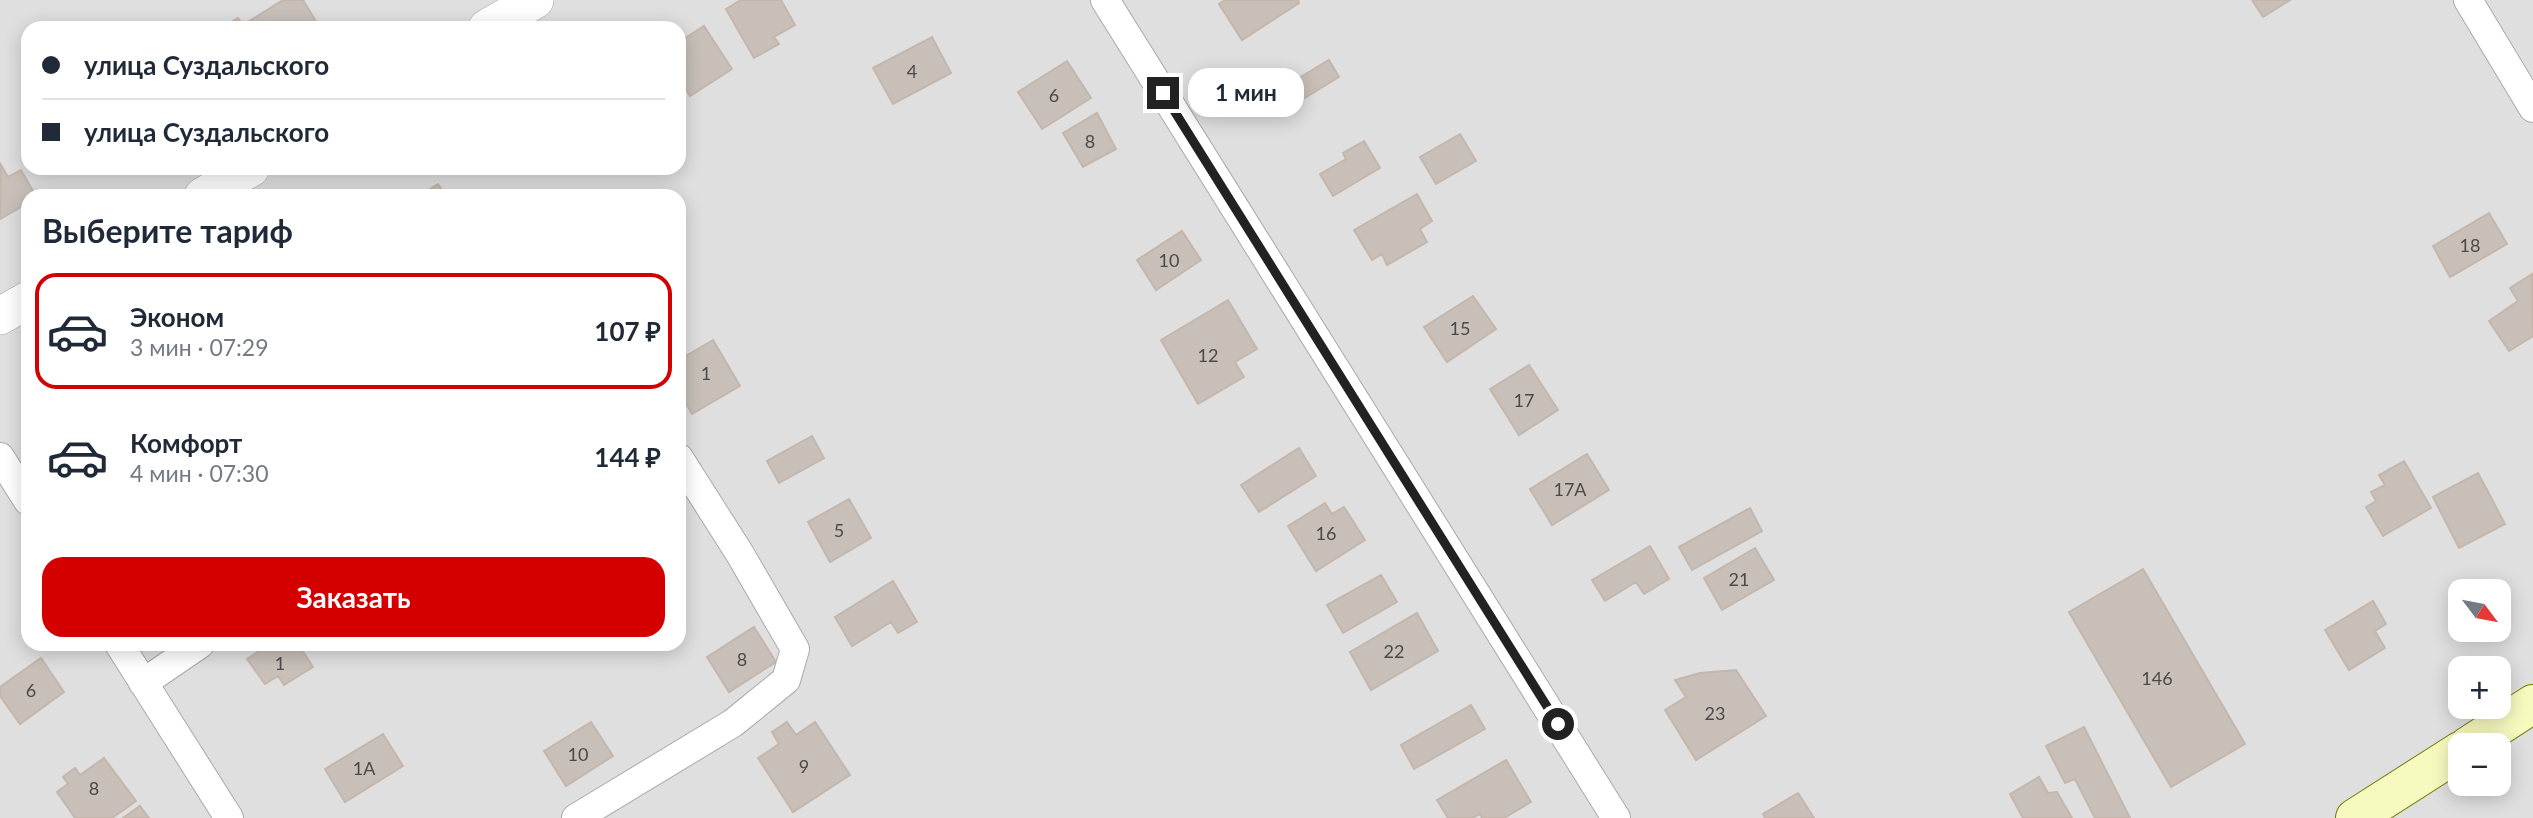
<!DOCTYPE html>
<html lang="ru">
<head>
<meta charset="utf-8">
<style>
	:root { --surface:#fff; --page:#f6f6f7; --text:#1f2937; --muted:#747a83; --line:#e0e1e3; --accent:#d40000 }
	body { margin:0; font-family:Lato,sans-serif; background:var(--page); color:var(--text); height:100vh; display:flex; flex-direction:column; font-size:26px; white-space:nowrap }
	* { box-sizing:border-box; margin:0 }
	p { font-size:23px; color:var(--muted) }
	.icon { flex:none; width:38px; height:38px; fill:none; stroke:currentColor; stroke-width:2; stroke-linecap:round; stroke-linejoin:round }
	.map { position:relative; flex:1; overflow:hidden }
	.drawer { position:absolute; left:21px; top:189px; width:665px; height:462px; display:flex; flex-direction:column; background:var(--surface); border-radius:21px; box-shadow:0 4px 18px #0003 }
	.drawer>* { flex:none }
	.banner { position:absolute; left:21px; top:21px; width:665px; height:154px; border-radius:21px; box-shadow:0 4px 18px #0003; display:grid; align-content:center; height:154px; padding:0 21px; background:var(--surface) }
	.needle { width:46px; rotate:122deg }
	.buttons { position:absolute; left:2448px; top:579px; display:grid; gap:14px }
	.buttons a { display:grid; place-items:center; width:63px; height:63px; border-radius:14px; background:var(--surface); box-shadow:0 4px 18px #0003; font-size:35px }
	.end { position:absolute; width:32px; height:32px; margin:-16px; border:9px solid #222; background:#fff; box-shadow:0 0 0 4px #fff }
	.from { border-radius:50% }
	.bubble { position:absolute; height:49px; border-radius:21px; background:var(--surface); box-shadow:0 4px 18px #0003; font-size:23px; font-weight:700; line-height:49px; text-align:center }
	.banner b { display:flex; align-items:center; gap:24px; height:66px; font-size:26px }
	.banner b+b { border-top:2px solid var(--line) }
	.banner i { width:18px; height:18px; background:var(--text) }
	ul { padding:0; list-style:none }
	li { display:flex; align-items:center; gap:21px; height:116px; margin:0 14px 10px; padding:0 7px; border:4px solid transparent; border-radius:21px }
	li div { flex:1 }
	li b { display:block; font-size:26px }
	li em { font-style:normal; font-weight:700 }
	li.selected { border-color:var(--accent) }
	li>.icon { width:63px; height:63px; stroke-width:1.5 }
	h2 { padding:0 21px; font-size:32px; line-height:84px }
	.button { display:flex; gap:14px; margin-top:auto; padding:14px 21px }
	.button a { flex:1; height:80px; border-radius:21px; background:var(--accent); color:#fff; font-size:28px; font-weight:700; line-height:80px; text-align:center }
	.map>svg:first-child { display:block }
</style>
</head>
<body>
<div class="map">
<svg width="2533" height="818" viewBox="0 0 2533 818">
	<rect width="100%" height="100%" fill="#f2efe9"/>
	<!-- residential -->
	<path fill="#e0dfdf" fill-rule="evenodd" d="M 0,0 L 2533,0 L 2533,818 L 0,818 ZM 28,28 L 679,28 L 679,168 L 28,168 ZM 28,196 L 679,196 L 679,644 L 28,644 ZM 2460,592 L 2499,592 L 2499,630 L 2460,630 ZM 2460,668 L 2499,668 L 2499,707 L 2460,707 ZM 2460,746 L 2499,746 L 2499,784 L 2460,784 Z"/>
	<!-- building -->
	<path fill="#c7bfb8" stroke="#c4b6ab" stroke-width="2" d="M 283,0 L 303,0 L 320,28 L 221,28 L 238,18 L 243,25 Z
		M 741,0 L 781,0 L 795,25 L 774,37 L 779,44 L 754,58 L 726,9 Z
		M 1225,0 L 1298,0 L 1299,3 L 1242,40 L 1219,4 Z
		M 2252,0 L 2290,0 L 2263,17 Z
		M 704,26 L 732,69 L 690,96 L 679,78 L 679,63 L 684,60 L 679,53 L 679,42 Z
		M 932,37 L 951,73 L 893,104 L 873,68 Z
		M 1329,60 L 1339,77 L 1287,109 L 1276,92 Z
		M 1067,61 L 1091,98 L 1042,129 L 1018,92 Z
		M 1097,113 L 1116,149 L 1083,167 L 1063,133 Z
		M 1460,134 L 1476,161 L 1436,184 L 1420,157 Z
		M 1364,141 L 1380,168 L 1333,196 L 1320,174 L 1346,159 L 1343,153 Z
		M 1,165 L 8,177 L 21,170 L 36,196 L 28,196 L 28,203 L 0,219 Z
		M 438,184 L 446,196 L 419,196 Z
		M 1417,194 L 1432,221 L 1420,229 L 1427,242 L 1387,265 L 1382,254 L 1372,260 L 1354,230 Z
		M 2489,213 L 2507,244 L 2450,277 L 2433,246 Z
		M 1182,231 L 1201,260 L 1156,290 L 1137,260 Z
		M 2532,274 L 2533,336 L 2509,351 L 2489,321 L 2518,301 L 2510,288 Z
		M 1473,296 L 1496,329 L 1447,362 L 1424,327 Z
		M 1228,300 L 1257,349 L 1235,362 L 1244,377 L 1198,404 L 1161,340 Z
		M 713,340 L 740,386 L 692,414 L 679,391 L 679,360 Z
		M 1529,365 L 1558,410 L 1519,435 L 1490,389 Z
		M 812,436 L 824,458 L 779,483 L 767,461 Z
		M 1299,448 L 1316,476 L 1259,512 L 1241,485 Z
		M 1587,454 L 1609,490 L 1552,525 L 1530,489 Z
		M 2404,461 L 2431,508 L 2383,536 L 2366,507 L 2376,501 L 2371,492 L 2385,485 L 2379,475 Z
		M 2478,473 L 2505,524 L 2459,548 L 2433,497 Z
		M 849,499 L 871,538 L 830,562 L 808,522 Z
		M 1325,503 L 1332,514 L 1344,507 L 1365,540 L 1316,571 L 1288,526 Z
		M 1750,508 L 1762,531 L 1692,570 L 1679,547 Z
		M 1650,546 L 1669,579 L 1644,594 L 1636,582 L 1605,601 L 1592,580 Z
		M 1755,548 L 1774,580 L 1722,610 L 1704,578 Z
		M 2143,569 L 2245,744 L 2171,787 L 2069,612 Z
		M 1381,575 L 1397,602 L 1343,633 L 1327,605 Z
		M 893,581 L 917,622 L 898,633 L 891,622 L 852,646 L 835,617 Z
		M 2373,601 L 2386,624 L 2375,631 L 2385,648 L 2349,670 L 2325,630 Z
		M 1417,613 L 1438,651 L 1371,690 L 1350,652 Z
		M 754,627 L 776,662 L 729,692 L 707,657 Z
		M 270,644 L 298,644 L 313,667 L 284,685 L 278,676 L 265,684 L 247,659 Z
		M 41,658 L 64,692 L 20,724 L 0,696 L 0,687 Z
		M 1736,670 L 1766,716 L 1696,760 L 1665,710 L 1686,697 L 1675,680 L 1700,673 Z
		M 1471,705 L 1485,729 L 1414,769 L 1401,745 Z
		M 591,722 L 613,756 L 566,786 L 544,751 Z
		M 787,722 L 796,735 L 815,722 L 850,775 L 793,812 L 758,758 L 779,744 L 772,732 Z
		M 2084,727 L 2130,818 L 2095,818 L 2075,779 L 2065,783 L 2046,746 Z
		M 383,734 L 403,766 L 345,802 L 325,769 Z
		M 104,758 L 136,801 L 112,818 L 75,818 L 57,792 L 68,784 L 63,777 L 75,768 L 80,775 Z
		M 1506,760 L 1531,802 L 1504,818 L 1482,818 L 1480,814 L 1472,818 L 1448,818 L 1437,800 Z
		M 2039,777 L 2048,793 L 2057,792 L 2072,818 L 2023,818 L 2010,794 Z
		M 1798,793 L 1814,818 L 1765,818 L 1763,814 Z
		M 140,806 L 149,818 L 123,818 Z"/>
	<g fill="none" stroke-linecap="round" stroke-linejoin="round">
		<!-- minor casing -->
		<g stroke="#a9a9a9" stroke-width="30">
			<path id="minor" d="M 1105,0 L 1616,818
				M 2468,0 L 2533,108
				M 0,457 L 28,501
				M 119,644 L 229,818
				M 143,683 L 200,644
				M 576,818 L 733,723 L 786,680 L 795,649 L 740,554 L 679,458"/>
		</g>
		<!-- tertiary casing -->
		<g stroke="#a9a9a9" stroke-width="38">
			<path id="tertiary" d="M 487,28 L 535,0
				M 203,196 L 251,168
				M 0,316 L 28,300"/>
		</g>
		<!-- secondary casing -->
		<g stroke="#707d05" stroke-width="40">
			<path id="secondary" d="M 2468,746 L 2533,704
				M 2355,818 L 2460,751"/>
		</g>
		<!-- minor -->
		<use href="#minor" stroke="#fff" stroke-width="28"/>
		<!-- tertiary -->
		<use href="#tertiary" stroke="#fff" stroke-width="37"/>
		<!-- secondary -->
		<use href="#secondary" stroke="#f7fabf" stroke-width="38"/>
	</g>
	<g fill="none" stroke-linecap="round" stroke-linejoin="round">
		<!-- route -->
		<path stroke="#222" stroke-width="9" d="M 1163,93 L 1558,724"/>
	</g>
	<g text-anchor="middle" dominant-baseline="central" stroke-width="5" stroke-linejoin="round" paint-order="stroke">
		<!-- number labels -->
		<g font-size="18" fill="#4b4948">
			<text x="912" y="71">4</text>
			<text x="1054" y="95">6</text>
			<text x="1090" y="141">8</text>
			<text x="2470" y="245">18</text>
			<text x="1169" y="260">10</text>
			<text x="1460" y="328">15</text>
			<text x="1208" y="355">12</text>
			<text x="706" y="373">1</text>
			<text x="1524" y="400">17</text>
			<text x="1570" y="489">17А</text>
			<text x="839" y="530">5</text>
			<text x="1326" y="533">16</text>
			<text x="1739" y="579">21</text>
			<text x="1394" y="651">22</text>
			<text x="742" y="659">8</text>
			<text x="280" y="663">1</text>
			<text x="2157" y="678">146</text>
			<text x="31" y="690">6</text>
			<text x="1715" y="713">23</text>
			<text x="578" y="754">10</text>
			<text x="804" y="766">9</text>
			<text x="364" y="768">1А</text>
			<text x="94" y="788">8</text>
		</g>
	</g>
</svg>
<div class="buttons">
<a><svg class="needle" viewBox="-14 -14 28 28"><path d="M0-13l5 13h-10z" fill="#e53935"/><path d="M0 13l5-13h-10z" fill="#747a83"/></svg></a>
<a>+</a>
<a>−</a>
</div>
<i class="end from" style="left:1558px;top:724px"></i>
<i class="end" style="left:1163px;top:93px"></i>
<div class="bubble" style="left:1188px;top:68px;width:116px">1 мин</div>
<div class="banner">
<b><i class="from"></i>улица Суздальского</b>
<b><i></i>улица Суздальского</b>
</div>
<section class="drawer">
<h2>Выберите тариф</h2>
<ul>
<li class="selected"><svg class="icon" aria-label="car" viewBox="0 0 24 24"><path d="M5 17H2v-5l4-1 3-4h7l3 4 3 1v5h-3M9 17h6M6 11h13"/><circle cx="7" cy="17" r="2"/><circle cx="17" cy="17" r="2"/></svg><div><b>Эконом</b><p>3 мин · 07:29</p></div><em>107 ₽</em></li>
<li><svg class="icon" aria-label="car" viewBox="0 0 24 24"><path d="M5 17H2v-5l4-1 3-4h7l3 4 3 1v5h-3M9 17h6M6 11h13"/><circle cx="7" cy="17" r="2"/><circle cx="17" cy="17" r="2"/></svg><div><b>Комфорт</b><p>4 мин · 07:30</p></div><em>144 ₽</em></li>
</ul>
<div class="button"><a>Заказать</a></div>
</section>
</div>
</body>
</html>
